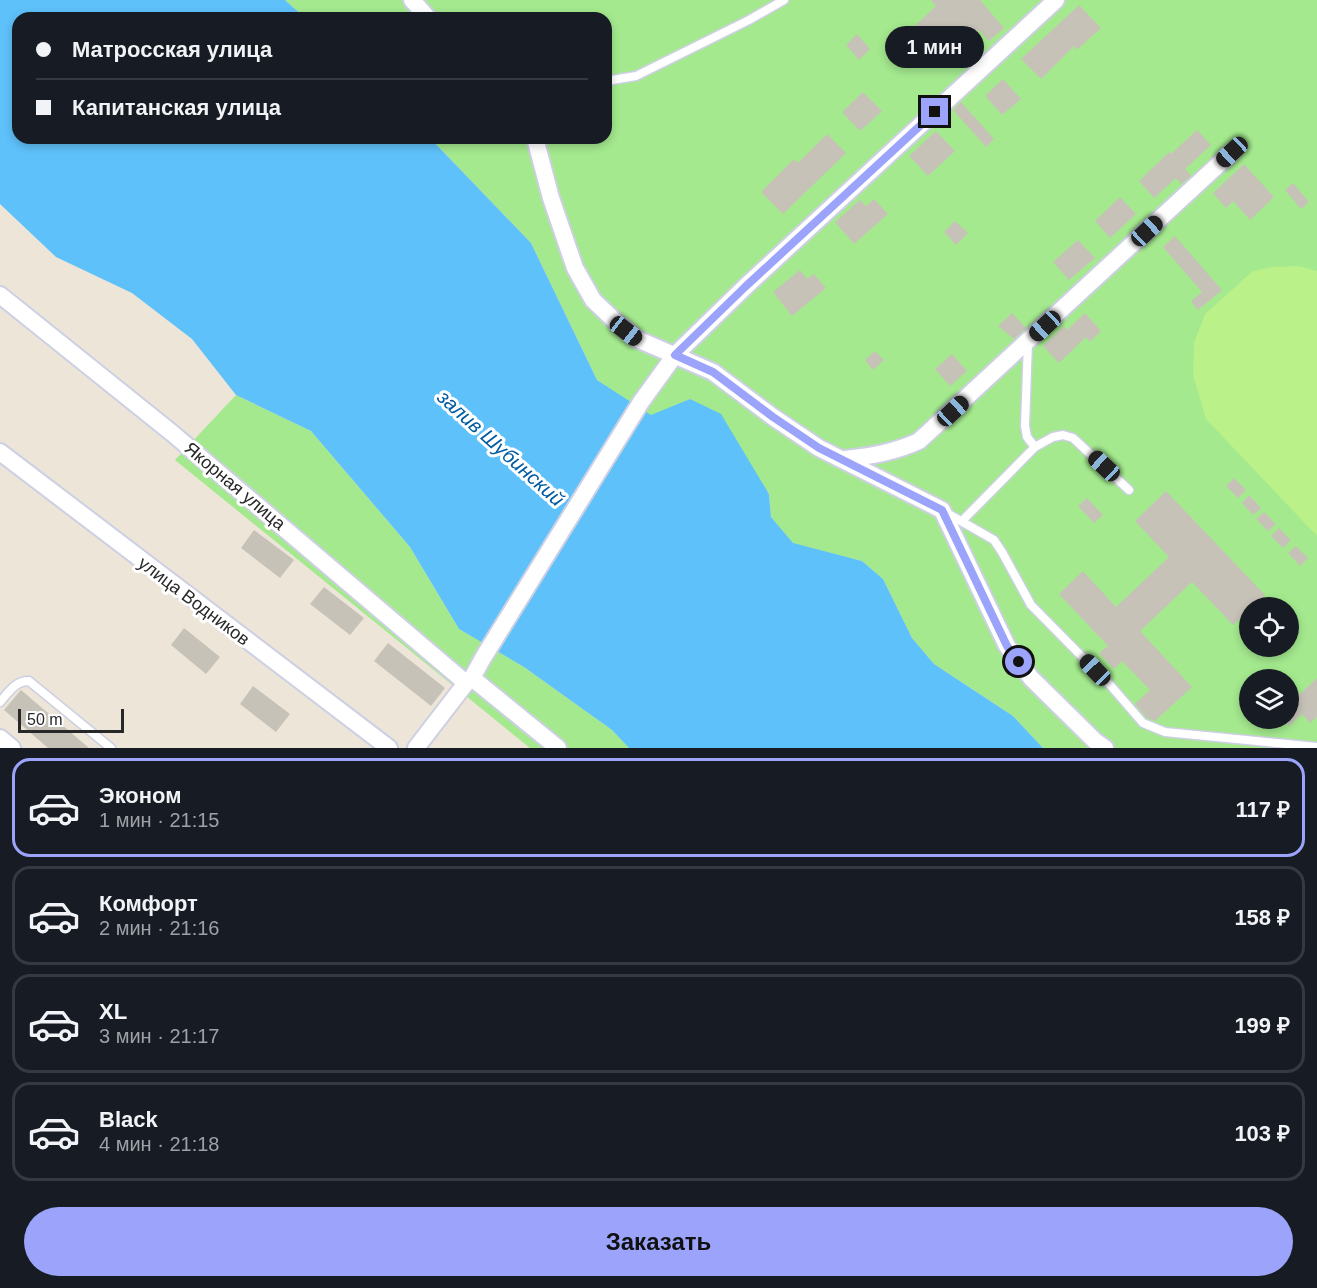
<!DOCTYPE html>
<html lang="ru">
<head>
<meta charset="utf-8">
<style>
	:root { --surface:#171b24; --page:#20242c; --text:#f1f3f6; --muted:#9ea1a6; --line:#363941; --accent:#9ba4fa }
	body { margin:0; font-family:Arial,sans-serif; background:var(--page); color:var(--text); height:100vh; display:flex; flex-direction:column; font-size:22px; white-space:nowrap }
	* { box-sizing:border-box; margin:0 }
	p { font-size:20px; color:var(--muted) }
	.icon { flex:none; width:33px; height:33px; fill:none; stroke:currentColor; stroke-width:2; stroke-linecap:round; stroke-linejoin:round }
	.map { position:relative; height:748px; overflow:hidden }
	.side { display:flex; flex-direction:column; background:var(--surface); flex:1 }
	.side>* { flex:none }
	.guide { position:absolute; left:12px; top:12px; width:600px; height:132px; border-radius:18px; box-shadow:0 3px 9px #0003; display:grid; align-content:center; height:132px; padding:0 24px; background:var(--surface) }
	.fabs { position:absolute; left:1239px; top:597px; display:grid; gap:12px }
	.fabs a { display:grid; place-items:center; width:60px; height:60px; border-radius:50%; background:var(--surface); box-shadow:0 3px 9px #0003; font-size:30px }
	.scale { position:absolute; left:18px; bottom:15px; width:106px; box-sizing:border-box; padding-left:6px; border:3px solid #282828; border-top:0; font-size:16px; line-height:21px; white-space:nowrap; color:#282828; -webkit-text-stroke:4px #fff; paint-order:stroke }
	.end { position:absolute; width:27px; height:27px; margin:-14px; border:8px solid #9ba4fa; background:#111; box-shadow:0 0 0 3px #111 }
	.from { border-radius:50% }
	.bubble { position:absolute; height:42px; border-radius:21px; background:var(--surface); box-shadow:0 3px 9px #0003; font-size:20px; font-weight:700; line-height:42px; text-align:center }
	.car { position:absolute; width:18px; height:36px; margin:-18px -9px; border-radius:8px; box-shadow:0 0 4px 2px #0007; background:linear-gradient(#222 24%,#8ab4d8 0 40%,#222 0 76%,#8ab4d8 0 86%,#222 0) }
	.guide b { display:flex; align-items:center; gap:21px; height:57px; font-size:22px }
	.guide b+b { border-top:2px solid var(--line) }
	.guide i { width:15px; height:15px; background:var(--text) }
	ul { padding:10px 0 0; list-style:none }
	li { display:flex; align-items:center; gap:18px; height:99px; margin:0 12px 9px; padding:0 12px; border:3px solid var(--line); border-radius:18px }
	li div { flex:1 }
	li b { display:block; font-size:22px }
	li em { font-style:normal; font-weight:700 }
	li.active { border-color:var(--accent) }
	li>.icon { width:54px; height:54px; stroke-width:1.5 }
	.action { display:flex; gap:12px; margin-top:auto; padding:12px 24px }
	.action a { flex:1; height:69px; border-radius:36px; background:var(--accent); color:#111; font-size:24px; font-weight:700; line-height:69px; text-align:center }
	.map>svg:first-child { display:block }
</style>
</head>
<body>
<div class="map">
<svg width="1317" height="748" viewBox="0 0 1317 748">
	<rect width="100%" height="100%" fill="#ece5d8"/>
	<!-- green -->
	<path fill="#a4e98e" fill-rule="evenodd" d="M 285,0 L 1317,0 L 1317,748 L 1043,748 L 1013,716 L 934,664 L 912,638 L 883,579 L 862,561 L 793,544 L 771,517 L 769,493 L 690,399 L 651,416 L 597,380 L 531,243 L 430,138 L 606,138 L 606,18 L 305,18 ZM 1250,608 L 1288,608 L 1288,646 L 1250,646 ZM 1250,680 L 1288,680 L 1288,718 L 1250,718 Z
		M 236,395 L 311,431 L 410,547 L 459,629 L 524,667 L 612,730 L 629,748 L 530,748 L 175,460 Z"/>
	<!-- pitch -->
	<path fill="#baf188" d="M 1299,266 L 1317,271 L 1317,536 L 1206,419 L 1193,375 L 1194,343 L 1205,314 L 1253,271 L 1272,267 Z"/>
	<!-- water -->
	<path fill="#5fc1fa" d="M 0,0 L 285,0 L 305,18 L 18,18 L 18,138 L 430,138 L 531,243 L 597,380 L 651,415 L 690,399 L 721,414 L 769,494 L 771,517 L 793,543 L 862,561 L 883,579 L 912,638 L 934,664 L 1013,716 L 1043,748 L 629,748 L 612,730 L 524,667 L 459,629 L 410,547 L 311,431 L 236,395 L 192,339 L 132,293 L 56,257 L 0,204 Z"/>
	<!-- building -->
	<path fill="#c7c2b8" d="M 931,0 L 980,0 L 1004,28 L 989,41 L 979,30 L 967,41 L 965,40 L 939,65 L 908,32 L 936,6 Z
		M 1079,5 L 1101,28 L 1077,50 L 1074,46 L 1041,79 L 1021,59 Z
		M 857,34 L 870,49 L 859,60 L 846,45 Z
		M 1003,79 L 1021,99 L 1002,115 L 985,96 Z
		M 863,92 L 882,111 L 860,131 L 842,112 Z
		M 961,102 L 994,139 L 986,147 L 953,110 Z
		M 1197,130 L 1211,145 L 1185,169 L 1191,176 L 1181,184 L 1176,178 L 1154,198 L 1139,181 L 1169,152 L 1171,154 Z
		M 936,131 L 955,151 L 928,176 L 909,156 Z
		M 827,134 L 846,153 L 783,214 L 761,192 L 794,159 L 798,163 Z
		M 1244,164 L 1274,197 L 1250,220 L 1233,201 L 1226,208 L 1213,193 Z
		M 1293,183 L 1309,202 L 1301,209 L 1285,190 Z
		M 1120,197 L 1136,214 L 1110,238 L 1095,221 Z
		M 874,199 L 888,214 L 854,244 L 835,222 L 860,200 L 866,206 Z
		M 955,221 L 968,233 L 956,245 L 944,232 Z
		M 1175,236 L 1222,290 L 1198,310 L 1191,301 L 1202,292 L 1163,247 Z
		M 1078,240 L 1095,258 L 1069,280 L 1053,262 Z
		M 800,270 L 807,279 L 814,274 L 826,288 L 792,316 L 773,292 Z
		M 1012,313 L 1026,328 L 1014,339 L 998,326 Z
		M 1085,313 L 1101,331 L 1090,342 L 1086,337 L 1059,363 L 1043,346 L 1064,326 L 1067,330 Z
		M 875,351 L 884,360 L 873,370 L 865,360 Z
		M 952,354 L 967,371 L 950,386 L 935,369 Z
		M 1234,478 L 1246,490 L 1238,498 L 1226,486 Z
		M 1166,491 L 1265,595 L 1233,625 L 1192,582 L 1140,631 L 1192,687 L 1155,721 L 1147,718 L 1135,704 L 1150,690 L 1122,661 L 1114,669 L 1099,653 L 1108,646 L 1059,594 L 1083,571 L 1116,607 L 1169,557 L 1135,521 Z
		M 1249,495 L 1261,508 L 1253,515 L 1242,503 Z
		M 1087,498 L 1103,515 L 1094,523 L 1078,506 Z
		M 1264,512 L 1276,524 L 1268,531 L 1256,519 Z
		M 1279,528 L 1291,540 L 1283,548 L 1271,536 Z
		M 254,530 L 294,560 L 280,578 L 241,548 Z
		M 1296,546 L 1308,558 L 1300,566 L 1288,553 Z
		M 324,587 L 364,618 L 350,635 L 310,604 Z
		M 184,628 L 220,657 L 206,674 L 171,645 Z
		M 388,643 L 445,688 L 431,706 L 374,661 Z
		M 1317,678 L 1317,717 L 1310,723 L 1302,714 L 1288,727 L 1288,705 Z
		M 253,686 L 290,714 L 276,732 L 240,704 Z
		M 21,690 L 89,748 L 48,748 L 4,710 Z"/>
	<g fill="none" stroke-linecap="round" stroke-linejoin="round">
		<!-- service casing -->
		<g stroke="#cdcfe3" stroke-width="11">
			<path id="service" d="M 606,81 L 636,76 L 749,20 L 784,0
				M 1028,342 L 1025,426 L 1027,437 L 1035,447
				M 945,512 L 994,540 L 1002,552 L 1031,605 L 1111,686 L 1143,723 L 1165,732 L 1317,747
				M 962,521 L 1035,447 L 1053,437 L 1063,435 L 1073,438 L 1129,490
				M 0,702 C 9,692 15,681 29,681 L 111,748"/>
		</g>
		<!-- minor casing -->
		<g stroke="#cdcfe3" stroke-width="20">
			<path id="minor" d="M 412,0 L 428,18
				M 535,138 L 551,198 L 575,268 L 593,300 L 616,322 L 637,339 L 713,372 L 773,417 L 819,448 L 942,510 L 1007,646 L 1031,678 L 1095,741 L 1105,748
				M 0,295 L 172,433 L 466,683
				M 0,452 L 389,748
				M 845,459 C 872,456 895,452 919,441 L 1232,152
				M 472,678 L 558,748
				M 0,738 L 12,748
				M 416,748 L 466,683 L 472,678 L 483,658 L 641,402 L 675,355 L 745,287 L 1056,0"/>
		</g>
		<!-- service -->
		<use href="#service" stroke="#fff" stroke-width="8"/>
		<!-- minor -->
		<use href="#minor" stroke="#fff" stroke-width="16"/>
	</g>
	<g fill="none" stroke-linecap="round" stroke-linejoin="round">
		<!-- route -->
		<path stroke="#9ba4fa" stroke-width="8" d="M 935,112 L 745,287 L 675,355 L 713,372 L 773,417 L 819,448 L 942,510 L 1007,646 L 1019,662"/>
	</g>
	<g text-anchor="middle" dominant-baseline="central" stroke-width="6" stroke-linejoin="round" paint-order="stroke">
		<!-- street labels -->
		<g font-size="18" fill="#282828" stroke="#fff">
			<text transform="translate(235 486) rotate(40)">Якорная улица</text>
			<text transform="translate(194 601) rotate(37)">улица Водников</text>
		</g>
		<!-- water labels -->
		<g font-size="20" font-style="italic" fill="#015ba3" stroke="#fff">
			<text transform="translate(501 448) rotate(42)">залив Шубинский</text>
		</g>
	</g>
</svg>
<div class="fabs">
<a><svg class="icon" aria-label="locate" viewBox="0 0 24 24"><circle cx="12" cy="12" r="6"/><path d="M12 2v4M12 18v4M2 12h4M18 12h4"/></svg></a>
<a><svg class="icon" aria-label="layers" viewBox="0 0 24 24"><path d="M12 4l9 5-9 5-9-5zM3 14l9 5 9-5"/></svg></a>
</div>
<div class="scale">50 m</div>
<i class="end from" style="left:1019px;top:662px"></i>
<i class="end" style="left:935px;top:112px"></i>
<div class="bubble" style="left:885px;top:26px;width:99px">1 мин</div>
<i class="car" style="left:1232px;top:152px;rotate:227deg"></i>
<i class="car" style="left:1147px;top:231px;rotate:47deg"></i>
<i class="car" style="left:1045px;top:326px;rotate:227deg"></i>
<i class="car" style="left:626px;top:331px;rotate:128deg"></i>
<i class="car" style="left:953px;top:411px;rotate:47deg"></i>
<i class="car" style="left:1104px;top:466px;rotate:313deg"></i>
<i class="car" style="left:1095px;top:670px;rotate:316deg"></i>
<div class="guide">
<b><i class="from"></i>Матросская улица</b>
<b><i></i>Капитанская улица</b>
</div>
</div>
<section class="side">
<ul>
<li class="active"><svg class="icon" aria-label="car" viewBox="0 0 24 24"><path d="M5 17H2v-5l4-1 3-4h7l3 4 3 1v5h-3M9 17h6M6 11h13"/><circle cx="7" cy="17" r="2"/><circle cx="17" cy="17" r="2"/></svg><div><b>Эконом</b><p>1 мин · 21:15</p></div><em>117 ₽</em></li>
<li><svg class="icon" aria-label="car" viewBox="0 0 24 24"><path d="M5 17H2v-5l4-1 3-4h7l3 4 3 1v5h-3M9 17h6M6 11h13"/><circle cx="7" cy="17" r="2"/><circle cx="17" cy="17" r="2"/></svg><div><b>Комфорт</b><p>2 мин · 21:16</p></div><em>158 ₽</em></li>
<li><svg class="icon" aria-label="car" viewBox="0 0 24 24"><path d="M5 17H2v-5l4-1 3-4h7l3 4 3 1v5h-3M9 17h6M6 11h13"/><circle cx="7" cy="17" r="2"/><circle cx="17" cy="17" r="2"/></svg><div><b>XL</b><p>3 мин · 21:17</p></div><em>199 ₽</em></li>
<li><svg class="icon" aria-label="car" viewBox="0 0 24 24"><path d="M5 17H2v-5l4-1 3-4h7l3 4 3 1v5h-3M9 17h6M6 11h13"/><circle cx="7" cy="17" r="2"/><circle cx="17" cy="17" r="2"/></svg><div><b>Black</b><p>4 мин · 21:18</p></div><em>103 ₽</em></li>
</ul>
<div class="action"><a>Заказать</a></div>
</section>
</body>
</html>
